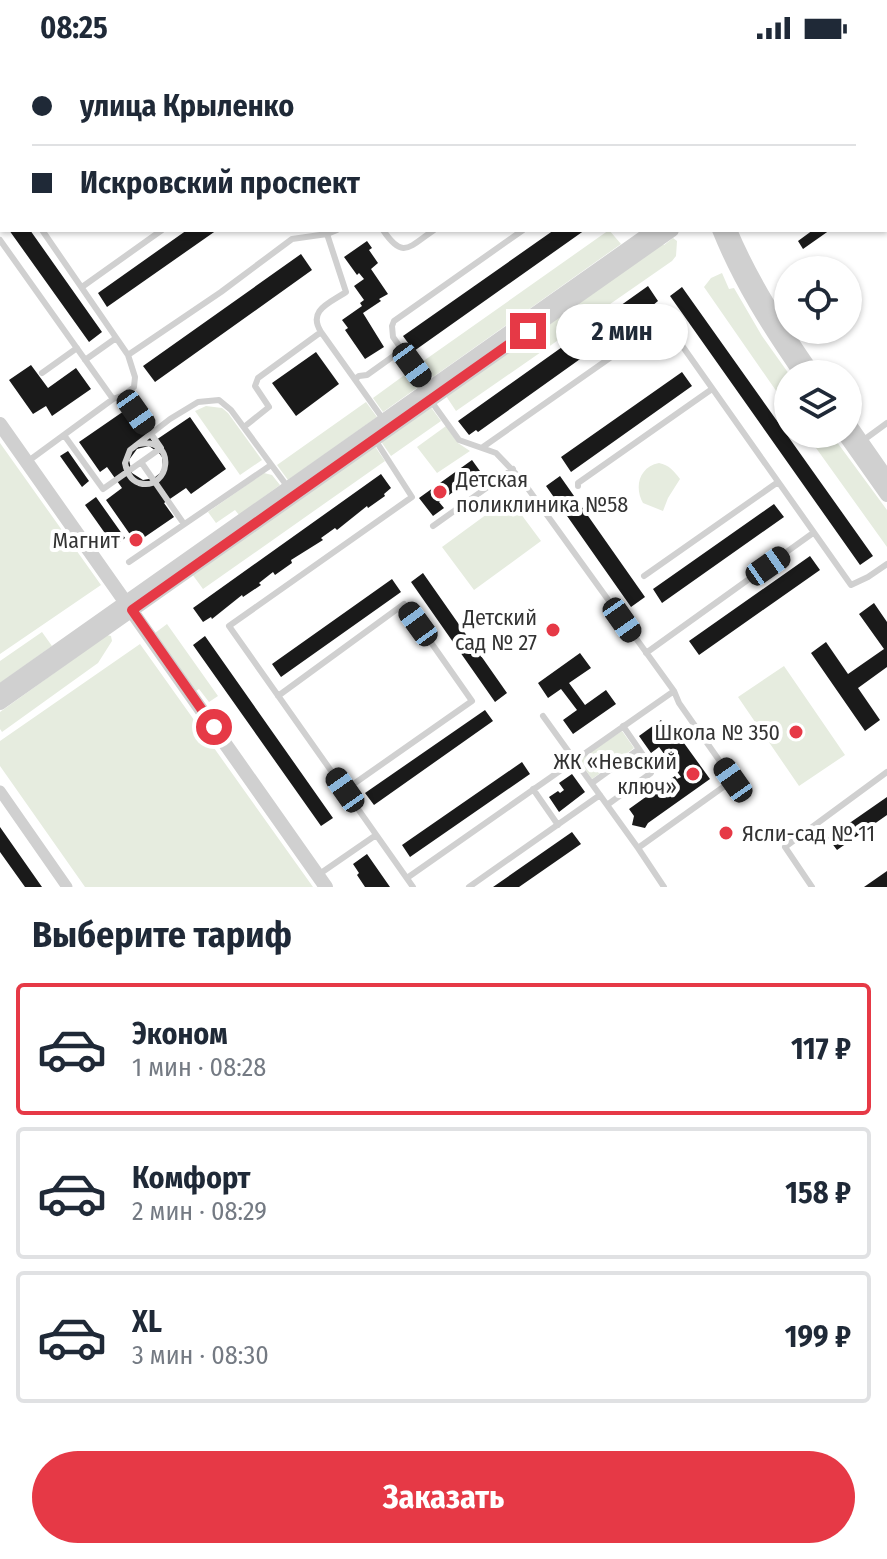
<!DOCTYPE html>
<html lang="ru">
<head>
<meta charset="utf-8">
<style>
	:root { --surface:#fff; --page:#f6f6f7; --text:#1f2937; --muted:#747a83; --line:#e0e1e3; --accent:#e63946 }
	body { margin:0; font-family:"Fira Sans Condensed",sans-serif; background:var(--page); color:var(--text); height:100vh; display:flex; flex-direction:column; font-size:30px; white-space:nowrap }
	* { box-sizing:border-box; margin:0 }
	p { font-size:26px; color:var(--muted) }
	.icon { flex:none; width:44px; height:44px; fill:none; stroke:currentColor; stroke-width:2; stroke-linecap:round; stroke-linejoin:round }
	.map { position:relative; height:831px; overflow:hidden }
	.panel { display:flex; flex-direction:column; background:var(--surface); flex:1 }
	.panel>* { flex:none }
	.banner { position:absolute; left:0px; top:0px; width:888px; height:176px; box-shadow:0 2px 6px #0004; display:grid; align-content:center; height:176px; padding:0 32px; background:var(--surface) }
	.controls { position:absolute; left:774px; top:200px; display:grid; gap:16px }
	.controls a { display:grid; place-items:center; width:88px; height:88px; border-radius:50%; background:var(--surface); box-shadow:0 2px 6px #0004; font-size:40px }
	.end { position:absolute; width:36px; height:36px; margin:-18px; border:10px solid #e63946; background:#fff; box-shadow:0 0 0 4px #fff }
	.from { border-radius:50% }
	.bubble { position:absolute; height:56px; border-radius:28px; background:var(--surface); box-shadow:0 2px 6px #0004; font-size:26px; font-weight:700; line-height:56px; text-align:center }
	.car { position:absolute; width:24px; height:48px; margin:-24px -12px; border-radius:10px; box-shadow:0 0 6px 2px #0007; background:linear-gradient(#222 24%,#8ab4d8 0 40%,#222 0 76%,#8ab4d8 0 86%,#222 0) }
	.banner b { display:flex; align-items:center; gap:28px; height:76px; font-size:30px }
	.banner b+b { border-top:2px solid var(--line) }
	.banner i { width:20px; height:20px; background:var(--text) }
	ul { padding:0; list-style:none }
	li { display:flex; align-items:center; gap:24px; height:132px; margin:0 16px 12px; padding:0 16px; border:4px solid var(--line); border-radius:8px }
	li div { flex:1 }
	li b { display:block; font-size:30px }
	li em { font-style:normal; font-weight:700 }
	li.current { border-color:var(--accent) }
	li>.icon { width:72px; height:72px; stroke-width:1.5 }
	h2 { padding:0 32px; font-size:36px; line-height:96px }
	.primary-button { display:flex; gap:16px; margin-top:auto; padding:16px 32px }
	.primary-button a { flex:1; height:92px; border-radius:48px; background:var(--accent); color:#fff; font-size:32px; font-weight:700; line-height:92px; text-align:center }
	.status { display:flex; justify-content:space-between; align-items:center; height:56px; padding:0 40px; background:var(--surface); direction:ltr }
	.status svg { height:22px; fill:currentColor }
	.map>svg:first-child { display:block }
</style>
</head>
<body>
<div class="status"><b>08:25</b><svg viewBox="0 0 49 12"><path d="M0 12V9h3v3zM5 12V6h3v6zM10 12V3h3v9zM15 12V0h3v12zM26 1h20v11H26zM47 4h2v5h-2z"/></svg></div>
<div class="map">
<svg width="887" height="831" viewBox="0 0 887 831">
	<rect width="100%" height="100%" fill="#fff"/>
	<!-- green -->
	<path fill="#e6ecdf" d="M 609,174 L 621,188 L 433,321 L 422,306 Z
		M 673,182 L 677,185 L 676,200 L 672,205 L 456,355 L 446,340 L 662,187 L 664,189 Z
		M 722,217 L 729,233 L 734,232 L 762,280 L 789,318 L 788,352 L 704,231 L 711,222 Z
		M 410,315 L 421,329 L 383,356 L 373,342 Z
		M 366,346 L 377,361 L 288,424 L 277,409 Z
		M 206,350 L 222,352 L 228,357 L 262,404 L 240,419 L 195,355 Z
		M 430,350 L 441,365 L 391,400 L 380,384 Z
		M 446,370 L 458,387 L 470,395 L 437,417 L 417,391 Z
		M 806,378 L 831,378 L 887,454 L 887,491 Z
		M 0,387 L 101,529 L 0,598 Z
		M 374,389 L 385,405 L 203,533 L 192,518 Z
		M 659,407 C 669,409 674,415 680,423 L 668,442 L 663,455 L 643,447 C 634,431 639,411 659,407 Z
		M 264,417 L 272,419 L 280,429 L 239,459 L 235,454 L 216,467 L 208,456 Z
		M 509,442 L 541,485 L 474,534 L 442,491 Z
		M 167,568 L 218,640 L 209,646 L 199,633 L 196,635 L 155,577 Z
		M 42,576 L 52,590 L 0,627 L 0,605 Z
		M 107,579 L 111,580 L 112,585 L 98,607 L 2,676 L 0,673 L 0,656 Z
		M 140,588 L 313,831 L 85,831 L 0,710 L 0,685 Z
		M 784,610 L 845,699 L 799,730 L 738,641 Z
		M 622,675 L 634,692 L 592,723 L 579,704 Z"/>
	<!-- building -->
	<path fill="#1a1a1a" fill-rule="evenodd" d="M 9,174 L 30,174 L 102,276 L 89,286 Z
		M 187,174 L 217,174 L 107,251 L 98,237 Z
		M 554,174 L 585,174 L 414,295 L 403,280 Z
		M 813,174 L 830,174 L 803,193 L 798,185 Z
		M 367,185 L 372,192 L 369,194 L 378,207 L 371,213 L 388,238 L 379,243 L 381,245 L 363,257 L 384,291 L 365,303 L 345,274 L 348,272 L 342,264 L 362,250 L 360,247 L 364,244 L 354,230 L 364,223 L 359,217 L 357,219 L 344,201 Z
		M 301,198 L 312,214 L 155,326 L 143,310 Z
		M 648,230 L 658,245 L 652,250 L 653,251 L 478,376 L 476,374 L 469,379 L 458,365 Z
		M 682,231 L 873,500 L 860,509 L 670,240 Z
		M 316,296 L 339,328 L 296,360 L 272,327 Z
		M 31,309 L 48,332 L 76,312 L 91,333 L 52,360 L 46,350 L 33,358 L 9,324 Z
		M 682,316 L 692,330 L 571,416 L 561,401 Z
		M 124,355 L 134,370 L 139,366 L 153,386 L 190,361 L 226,413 L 191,438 L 186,432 L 164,447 L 174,461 L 136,487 L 106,444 L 122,432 L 107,411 L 100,416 L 79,386 ZM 149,390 L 159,397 L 162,401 L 163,411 L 160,417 L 154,422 L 143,424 L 132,417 L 129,404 L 137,393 Z
		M 68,395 L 89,425 L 82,431 L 60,400 Z
		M 472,404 L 485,422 L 475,430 L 470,424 L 439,446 L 444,452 L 433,460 L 419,442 Z
		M 381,418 L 391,432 L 384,438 L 385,440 L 368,452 L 367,450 L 337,474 L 335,472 L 321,482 L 323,484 L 291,504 L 292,507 L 275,519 L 273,516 L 259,527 L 261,529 L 243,541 L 242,539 L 212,563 L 211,561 L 203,566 L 193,552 Z
		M 560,420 L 645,541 L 631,551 L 546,430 Z
		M 96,441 L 125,482 L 114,490 L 85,449 Z
		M 774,448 L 784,461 L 662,547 L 653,533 Z
		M 810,500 L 820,514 L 699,599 L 689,585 Z
		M 423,517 L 507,637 L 495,646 L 411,526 Z
		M 392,523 L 401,536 L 281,621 L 272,608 Z
		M 874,547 L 887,566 L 887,611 L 858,632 L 880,664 L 865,675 L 811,597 L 826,586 L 848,618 L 884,593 L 859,558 Z
		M 205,580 L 333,762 L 321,770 L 193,589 Z
		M 580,597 L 591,612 L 569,627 L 585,649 L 606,634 L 616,648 L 573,678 L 563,664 L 577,654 L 561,633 L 548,642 L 538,627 Z
		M 485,654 L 493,665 L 374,749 L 365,737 Z
		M 661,664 L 663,667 L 677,669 L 676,676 L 710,723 L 648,767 L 645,772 L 632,769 L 634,760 L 629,753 L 675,720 L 677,723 L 681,721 L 659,691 L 651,697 L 639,680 Z
		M 522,706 L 530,718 L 410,801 L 402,789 Z
		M 572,718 L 585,736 L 559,756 L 549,741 L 558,735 L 560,737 L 564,734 L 559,727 Z
		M 887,741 L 887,759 L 837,794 L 828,782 Z
		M 0,771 L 42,831 L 25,831 L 0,796 Z
		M 572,776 L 581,788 L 519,831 L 493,831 Z
		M 367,798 L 390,831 L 365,831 L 357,819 L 359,817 L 353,808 Z
		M 887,815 L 887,831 L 864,831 Z"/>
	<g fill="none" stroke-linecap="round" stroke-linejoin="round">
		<!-- service -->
		<path stroke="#d0d0d0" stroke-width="6" d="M 163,0 L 164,2
			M 392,0 L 392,2
			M 452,0 L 452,2
			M 599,0 L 599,2
			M 0,114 L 2,117
			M 42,174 L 128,299 L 221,236 L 292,183 L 327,178 L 337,174
			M 383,174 C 403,204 409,191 434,174
			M 0,184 L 113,343 L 27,406
			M 82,231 L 162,174
			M 771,255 L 788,244
			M 321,276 C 307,254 330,247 346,236 L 327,178
			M 85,304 L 116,282
			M 42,317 L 77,292
			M 355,323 L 359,320 L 367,319 L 402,294
			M 429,332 L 393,281 L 392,270 L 394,265 L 523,174
			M 113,343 L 124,339 L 134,331 L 135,321 L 128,299
			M 431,345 L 459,384 L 496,397 L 521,423 L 674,635 L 679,647 L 733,724 L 638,792 L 543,660
			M 244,371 L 269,351 L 255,330 L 258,322 L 321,276 L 383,363
			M 64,379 L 103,433 L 161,392 L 124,339
			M 374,382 L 412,441 L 229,570 L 413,831
			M 861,386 L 887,367
			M 139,388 C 178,381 170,436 139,427 C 130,424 127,416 125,407 L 130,394 L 170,363 L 198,346 L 219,344 L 231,354 L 287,430
			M 483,391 L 664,264 L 851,529 L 868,521 L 887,508
			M 141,406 L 184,468
			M 578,430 L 578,427 L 712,333
			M 433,470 L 513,413
			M 129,506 L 271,409
			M 644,520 L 778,426
			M 646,597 L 813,477
			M 278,640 L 404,548 L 472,645 L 345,734
			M 592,727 L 639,693
			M 533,733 L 558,769
			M 607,749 L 651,717 L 652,712 L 623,670
			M 638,792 L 664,831
			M 318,819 L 376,779
			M 407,822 L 674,635
			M 469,831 L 600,739
			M 812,831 L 785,791 L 887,716"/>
		<!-- minor -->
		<path stroke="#d0d0d0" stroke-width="11" d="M 0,735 L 67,831"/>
		<!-- tertiary -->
		<path stroke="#d0d0d0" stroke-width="14" d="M 677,0 L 677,2
			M 687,0 L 687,2
			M 719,174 C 740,226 769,272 801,318
			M 730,174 C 752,226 782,272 814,318
			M 848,366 L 887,422
			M 0,368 L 326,831
			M 844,378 L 887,439
			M 0,635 L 654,174
			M 0,647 L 672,174"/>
	</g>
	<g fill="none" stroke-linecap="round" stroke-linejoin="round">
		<!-- route -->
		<path stroke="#e63946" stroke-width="10" d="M 214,671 L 132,554 L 528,275"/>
	</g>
	<!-- markers -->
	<g fill="#e63946" stroke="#fff" stroke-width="3">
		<circle cx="440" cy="436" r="8"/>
		<circle cx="136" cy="484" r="8"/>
		<circle cx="553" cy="574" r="8"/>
		<circle cx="796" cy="676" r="8"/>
		<circle cx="693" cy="718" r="8"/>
		<circle cx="726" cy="777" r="8"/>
	</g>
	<g text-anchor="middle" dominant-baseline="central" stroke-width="8" stroke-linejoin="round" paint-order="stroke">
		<!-- poi labels -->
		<g font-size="22" fill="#333" stroke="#fff" text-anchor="end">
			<text x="456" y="423" text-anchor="start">Детская<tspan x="456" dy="25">поликлиника №58</tspan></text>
			<text x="120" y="484">Магнит</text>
			<text x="537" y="561">Детский<tspan x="537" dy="25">сад № 27</tspan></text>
			<text x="780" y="676">Школа № 350</text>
			<text x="677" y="705">ЖК «Невский<tspan x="677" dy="25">ключ»</tspan></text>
			<text x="742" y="777" text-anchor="start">Ясли-сад № 11</text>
		</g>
	</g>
</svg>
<div class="controls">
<a><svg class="icon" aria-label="locate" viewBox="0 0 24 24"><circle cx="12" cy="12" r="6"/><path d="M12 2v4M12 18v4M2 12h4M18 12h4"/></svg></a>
<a><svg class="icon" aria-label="layers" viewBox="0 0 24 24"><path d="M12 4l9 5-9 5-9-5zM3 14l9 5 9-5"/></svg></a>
</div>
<i class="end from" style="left:214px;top:671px"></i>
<i class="end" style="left:528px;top:275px"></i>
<div class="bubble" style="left:556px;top:248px;width:132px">2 мин</div>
<i class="car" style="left:412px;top:309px;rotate:144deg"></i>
<i class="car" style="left:136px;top:356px;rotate:145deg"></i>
<i class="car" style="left:768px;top:510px;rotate:55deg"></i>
<i class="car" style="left:622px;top:564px;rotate:145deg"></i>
<i class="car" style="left:418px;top:568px;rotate:324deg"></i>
<i class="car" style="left:733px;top:724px;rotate:325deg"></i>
<i class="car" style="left:345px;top:734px;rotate:325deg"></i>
<div class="banner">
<b><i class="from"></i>улица Крыленко</b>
<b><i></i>Искровский проспект</b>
</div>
</div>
<section class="panel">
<h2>Выберите тариф</h2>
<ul>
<li class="current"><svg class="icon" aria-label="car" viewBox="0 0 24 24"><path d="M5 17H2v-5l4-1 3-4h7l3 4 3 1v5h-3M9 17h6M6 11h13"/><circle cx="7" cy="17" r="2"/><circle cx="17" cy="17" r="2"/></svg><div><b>Эконом</b><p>1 мин · 08:28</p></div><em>117 ₽</em></li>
<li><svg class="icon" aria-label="car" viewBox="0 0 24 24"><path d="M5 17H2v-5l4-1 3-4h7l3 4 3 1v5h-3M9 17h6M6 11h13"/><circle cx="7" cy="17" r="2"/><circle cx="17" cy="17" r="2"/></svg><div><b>Комфорт</b><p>2 мин · 08:29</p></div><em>158 ₽</em></li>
<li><svg class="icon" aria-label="car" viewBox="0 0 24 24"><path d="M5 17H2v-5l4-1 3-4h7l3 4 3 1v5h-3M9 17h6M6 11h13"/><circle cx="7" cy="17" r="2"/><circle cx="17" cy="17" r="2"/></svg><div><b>XL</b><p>3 мин · 08:30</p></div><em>199 ₽</em></li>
</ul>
<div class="primary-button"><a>Заказать</a></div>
</section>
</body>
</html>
